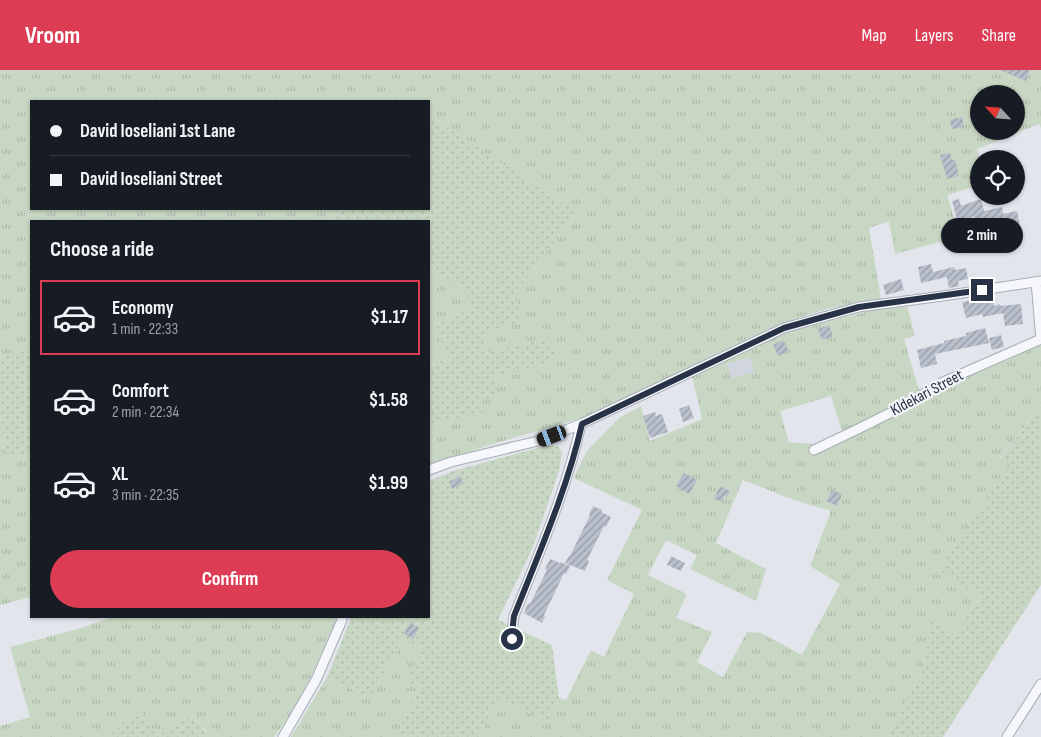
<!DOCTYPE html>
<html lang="en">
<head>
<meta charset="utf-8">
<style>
	:root { --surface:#171b24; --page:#20242c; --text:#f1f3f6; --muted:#9ea1a6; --line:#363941; --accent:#dd3c55 }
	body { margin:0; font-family:"Sofia Sans Condensed",sans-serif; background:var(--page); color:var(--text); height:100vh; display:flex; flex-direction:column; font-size:19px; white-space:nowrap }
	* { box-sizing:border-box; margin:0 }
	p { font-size:16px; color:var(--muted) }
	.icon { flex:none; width:28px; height:28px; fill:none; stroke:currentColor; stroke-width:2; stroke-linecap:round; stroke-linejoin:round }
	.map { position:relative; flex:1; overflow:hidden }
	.sheet { position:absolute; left:30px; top:150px; width:400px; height:398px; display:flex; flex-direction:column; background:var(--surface); border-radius:0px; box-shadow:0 1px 4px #0004 }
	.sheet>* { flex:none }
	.guide { position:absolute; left:30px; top:30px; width:400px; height:110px; border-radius:0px; box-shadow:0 1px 4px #0004; display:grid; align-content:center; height:110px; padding:0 20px; background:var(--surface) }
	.needle { width:32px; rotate:296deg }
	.buttons { position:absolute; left:970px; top:15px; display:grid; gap:10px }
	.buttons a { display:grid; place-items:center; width:55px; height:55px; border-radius:50%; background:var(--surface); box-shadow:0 1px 4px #0004; font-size:25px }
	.end { position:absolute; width:22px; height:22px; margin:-11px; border:6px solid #283347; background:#fff; box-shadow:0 0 0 2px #fff }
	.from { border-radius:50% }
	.bubble { position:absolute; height:35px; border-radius:18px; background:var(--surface); box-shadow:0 1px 4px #0004; font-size:16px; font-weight:700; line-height:35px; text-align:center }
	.car { position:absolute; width:15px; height:30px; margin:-15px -8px; border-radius:6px; box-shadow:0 0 4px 1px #0007; background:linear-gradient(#222 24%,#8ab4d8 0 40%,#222 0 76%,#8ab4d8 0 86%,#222 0) }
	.guide b { display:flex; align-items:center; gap:18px; height:48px; font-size:19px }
	.guide b+b { border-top:1px solid var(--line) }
	.guide i { width:12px; height:12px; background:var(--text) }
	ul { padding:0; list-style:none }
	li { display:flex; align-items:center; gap:15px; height:75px; margin:0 10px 8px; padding:0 10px; border:2px solid transparent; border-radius:0px }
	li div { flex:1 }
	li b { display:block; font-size:19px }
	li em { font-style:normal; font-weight:700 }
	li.selected { border-color:var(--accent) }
	li>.icon { width:45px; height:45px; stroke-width:1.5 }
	h2 { padding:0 20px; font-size:22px; line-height:60px }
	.button { display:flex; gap:10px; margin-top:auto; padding:10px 20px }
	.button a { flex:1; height:58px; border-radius:30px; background:var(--accent); color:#fff; font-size:20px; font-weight:700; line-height:58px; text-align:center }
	header { display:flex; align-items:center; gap:30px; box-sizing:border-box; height:70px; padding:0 25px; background:var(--accent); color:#fff }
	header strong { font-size:24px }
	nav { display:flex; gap:28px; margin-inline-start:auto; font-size:18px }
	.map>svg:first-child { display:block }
</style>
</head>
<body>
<header>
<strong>Vroom</strong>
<nav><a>Map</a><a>Layers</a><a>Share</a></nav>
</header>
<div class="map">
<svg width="1041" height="667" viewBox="0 0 1041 667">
	<defs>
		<pattern id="grass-tufts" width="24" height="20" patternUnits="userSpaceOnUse" patternTransform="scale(1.25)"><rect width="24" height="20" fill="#c8d7c3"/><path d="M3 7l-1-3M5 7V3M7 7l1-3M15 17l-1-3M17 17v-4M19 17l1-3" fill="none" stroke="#acb9a9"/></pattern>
		<pattern id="park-dots" width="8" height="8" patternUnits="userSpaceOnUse" patternTransform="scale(1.25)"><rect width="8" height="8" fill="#c8d7c3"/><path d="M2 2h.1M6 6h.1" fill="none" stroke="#acb9a9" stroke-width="1.8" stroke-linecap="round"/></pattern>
		<pattern id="building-hatch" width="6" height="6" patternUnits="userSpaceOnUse" patternTransform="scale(1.25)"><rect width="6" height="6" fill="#b9bfcb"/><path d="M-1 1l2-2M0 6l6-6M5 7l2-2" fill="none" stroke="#969ca7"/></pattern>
	</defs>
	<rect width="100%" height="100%" fill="#e2e6ec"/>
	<!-- built -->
	<path fill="#d0d5de" d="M 751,287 L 755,302 L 731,308 L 727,294 Z"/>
	<!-- grass -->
	<path fill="url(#grass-tufts)" fill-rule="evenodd" d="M 0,0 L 1041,0 L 1041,58 L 1039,54 L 977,79 L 980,89 L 979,89 L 979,115 L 947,125 L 963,175 L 953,178 L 939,172 L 895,184 L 889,151 L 869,158 L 881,229 C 852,233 823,239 795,249 C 746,267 698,293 650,316 C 630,325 612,337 592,345 L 493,374 L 429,395 L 429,354 L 484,343 L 481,332 L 493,307 L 550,267 L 488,282 L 482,265 L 514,225 L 575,143 L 433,48 L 429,53 L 429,31 L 31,31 L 31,139 L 345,139 L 330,151 L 31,151 L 31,278 L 0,286 ZM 979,24 L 1016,24 L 1016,61 L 979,61 Z
		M 429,199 L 466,219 L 471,239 L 436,255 L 449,291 L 429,296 Z
		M 907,236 L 915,266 L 904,269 L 922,330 L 953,313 L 1041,272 L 1041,335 L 1000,388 L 1010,394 L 938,500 L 980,525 L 956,566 L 930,550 L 924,596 L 888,667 L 479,667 L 500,626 L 510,633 L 547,651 L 559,628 L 566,630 L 591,580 L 604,587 L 634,524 L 607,510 L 642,440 L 574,408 L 586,382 L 619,348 L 641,336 L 650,371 L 702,349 L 692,306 L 780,264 L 872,240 ZM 750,287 L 754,302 L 731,308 L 727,294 ZM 831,326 L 843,365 L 814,374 L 789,372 L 780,341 ZM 743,410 L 791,429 L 831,441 L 810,496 L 840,514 L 802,585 L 761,563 L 747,562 L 723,607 L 697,592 L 712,562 L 676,548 L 687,524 L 648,505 L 666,470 L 697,485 L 690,499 L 756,531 L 766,499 L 716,473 Z
		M 0,348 L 8,388 L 31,384 L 31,527 L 0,535 Z
		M 115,546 L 336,546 L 335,552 C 318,592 301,633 274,667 L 204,667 L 207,662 L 192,645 L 156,666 L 138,638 L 108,667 L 0,667 L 0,656 L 30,647 L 10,577 L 81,558 Z
		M 404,568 L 422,579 L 408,612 L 420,618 L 398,661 L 409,667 L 291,667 L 327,607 L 370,628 Z"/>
	<!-- park -->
	<path fill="url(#park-dots)" d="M 433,48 L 576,142 L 514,225 L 523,251 L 482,265 L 488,282 L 550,267 L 556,290 L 493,307 L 499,325 L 481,332 L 484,343 L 429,354 L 429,296 L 449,291 L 436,255 L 470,239 L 466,220 L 429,199 L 429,151 L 330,151 L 345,139 L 429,139 L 429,53 Z
		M 31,278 L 31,384 L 8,389 L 0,348 L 0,286 Z
		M 1041,335 L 1041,515 L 943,667 L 888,667 L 924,596 L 930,550 L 956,565 L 980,526 L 938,500 L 1009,395 L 1000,389 Z
		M 548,375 L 558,376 L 562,383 L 559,401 L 533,477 L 498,550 L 552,575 L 559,628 L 547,651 L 510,633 L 500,627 L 479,667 L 409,667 L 398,661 L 420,618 L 407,612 L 422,579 L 404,568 L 370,628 L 327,607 L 350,551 L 350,546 L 429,546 L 429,411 L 453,401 Z
		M 138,638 L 156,666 L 192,645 L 207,663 L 204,667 L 108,667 Z"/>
	<!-- building -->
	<path fill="url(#building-hatch)" d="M 1000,0 L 1030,0 L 1026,11 Z
		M 962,47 L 964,57 L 952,59 L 950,50 Z
		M 950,83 L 952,90 L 955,90 L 959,106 L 947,109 L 940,85 Z
		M 959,129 L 961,136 L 981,129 L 984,141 L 1002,137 L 1003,144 L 1017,141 L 1020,156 L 1009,159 L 1007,153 L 989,157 L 990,160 L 978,163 L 974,146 L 963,150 L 962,148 L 957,149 L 952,131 Z
		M 931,194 L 933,202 L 954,197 L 955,200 L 966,198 L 968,209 L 958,211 L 959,216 L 949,218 L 947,207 L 921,213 L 918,197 Z
		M 901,209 L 904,220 L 886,225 L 883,215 Z
		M 993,226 L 994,236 L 1000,234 L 1000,236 L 1021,234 L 1023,254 L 1005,256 L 1003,243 L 983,247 L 982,244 L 966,248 L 962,232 Z
		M 829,255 L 833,266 L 822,270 L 818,259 Z
		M 985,258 L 989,273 L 935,284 L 937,294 L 921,298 L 917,280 L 944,273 L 944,271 L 966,266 L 966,263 Z
		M 1001,265 L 1004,277 L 992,280 L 989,268 Z
		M 783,270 L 789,281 L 778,286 L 773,275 Z
		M 689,335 L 694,348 L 683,352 L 679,339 Z
		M 655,342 L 656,346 L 662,344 L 668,362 L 650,368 L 643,346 Z
		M 684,403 L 697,410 L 689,424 L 676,416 Z
		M 460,406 L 464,413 L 452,419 L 449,412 Z
		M 720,416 L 730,421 L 727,427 L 724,426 L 722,432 L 714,429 Z
		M 832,420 L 842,424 L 837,436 L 826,431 Z
		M 593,436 L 602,440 L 601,442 L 611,447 L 606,457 L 604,456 L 587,490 L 589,491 L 585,501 L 565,493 L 569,486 L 570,486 L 590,445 L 589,444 Z
		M 671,486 L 685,493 L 681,501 L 667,495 Z
		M 550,489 L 560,493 L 560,492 L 570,496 L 566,504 L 564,503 L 544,545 L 545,546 L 542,553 L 524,543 L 528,533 L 530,534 L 547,500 L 545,499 Z
		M 410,553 L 419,558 L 413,569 L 404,564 Z"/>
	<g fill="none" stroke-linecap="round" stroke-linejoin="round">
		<!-- minor casing -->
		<g stroke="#a6adb7" stroke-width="11">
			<path id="minor" d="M 1036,212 L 1041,269
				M 814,380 L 858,359 L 904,336 L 943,312 L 1041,269
				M 429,400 L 451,392 L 538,371 L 581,354 L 784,258 L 859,237 L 943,226 L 1041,211
				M 513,569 L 513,553 L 514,546 C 539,483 567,420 581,354
				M 283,667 L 316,610 L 342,550 L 342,546
				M 1007,667 L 1041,614"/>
		</g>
		<!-- minor -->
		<use href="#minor" stroke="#f6f7fa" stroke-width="9"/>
	</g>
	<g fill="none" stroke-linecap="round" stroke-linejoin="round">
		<!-- route -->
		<path stroke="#283347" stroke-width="6" d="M 512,569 L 513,554 L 514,546 C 539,483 567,420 582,354 L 784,258 L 859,237 L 982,220"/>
	</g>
	<g text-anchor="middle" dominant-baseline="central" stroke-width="4.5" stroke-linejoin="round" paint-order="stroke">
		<!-- street labels -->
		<g font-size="16" fill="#283347" stroke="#f3f5f9">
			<text transform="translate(927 323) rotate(-28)">Kldekari Street</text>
		</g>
	</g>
</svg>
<div class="buttons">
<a><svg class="needle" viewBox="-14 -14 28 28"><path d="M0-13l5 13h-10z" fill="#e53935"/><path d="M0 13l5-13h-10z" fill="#9ea1a6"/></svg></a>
<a><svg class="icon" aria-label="locate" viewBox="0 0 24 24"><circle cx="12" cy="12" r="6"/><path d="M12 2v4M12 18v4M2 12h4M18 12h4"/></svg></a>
</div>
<i class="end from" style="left:512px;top:569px"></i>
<i class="end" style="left:982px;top:220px"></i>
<div class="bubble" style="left:941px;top:148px;width:82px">2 min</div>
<i class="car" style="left:552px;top:366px;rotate:249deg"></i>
<div class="guide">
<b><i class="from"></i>David Ioseliani 1st Lane</b>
<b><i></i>David Ioseliani Street</b>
</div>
<section class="sheet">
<h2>Choose a ride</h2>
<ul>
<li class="selected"><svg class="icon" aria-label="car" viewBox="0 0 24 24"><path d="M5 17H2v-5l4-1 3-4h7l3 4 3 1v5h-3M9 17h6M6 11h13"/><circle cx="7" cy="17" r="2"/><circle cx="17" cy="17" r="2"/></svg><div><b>Economy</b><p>1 min · 22:33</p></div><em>$1.17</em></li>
<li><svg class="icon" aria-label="car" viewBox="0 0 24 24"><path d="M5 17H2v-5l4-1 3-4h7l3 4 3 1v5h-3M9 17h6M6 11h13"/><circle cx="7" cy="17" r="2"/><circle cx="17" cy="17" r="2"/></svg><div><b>Comfort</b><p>2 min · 22:34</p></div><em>$1.58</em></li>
<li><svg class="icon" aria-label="car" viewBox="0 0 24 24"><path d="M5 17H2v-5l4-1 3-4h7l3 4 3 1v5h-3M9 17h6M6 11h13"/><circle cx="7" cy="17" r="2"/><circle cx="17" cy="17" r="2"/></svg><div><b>XL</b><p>3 min · 22:35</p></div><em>$1.99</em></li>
</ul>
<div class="button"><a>Confirm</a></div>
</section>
</div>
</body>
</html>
